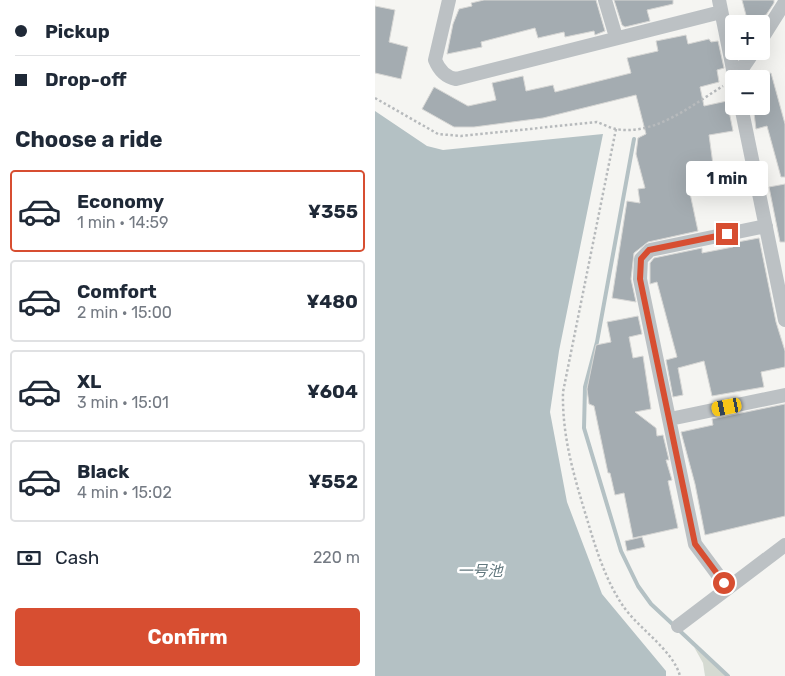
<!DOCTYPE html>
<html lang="en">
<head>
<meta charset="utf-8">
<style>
	:root { --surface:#fff; --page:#f6f6f7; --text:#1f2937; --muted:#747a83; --line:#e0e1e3; --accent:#d74e31 }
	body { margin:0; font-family:Rubik,"Noto Sans JP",sans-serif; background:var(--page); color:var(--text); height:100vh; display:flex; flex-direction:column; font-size:19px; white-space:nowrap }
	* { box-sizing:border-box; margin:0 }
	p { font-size:16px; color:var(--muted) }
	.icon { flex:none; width:28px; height:28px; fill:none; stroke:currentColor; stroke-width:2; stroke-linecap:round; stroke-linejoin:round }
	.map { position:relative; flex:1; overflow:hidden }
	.side { display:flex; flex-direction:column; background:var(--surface); width:375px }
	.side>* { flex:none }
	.banner { display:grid; align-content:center; height:110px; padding:0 15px; background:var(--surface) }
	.buttons { position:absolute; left:350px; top:15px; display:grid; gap:10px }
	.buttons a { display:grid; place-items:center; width:45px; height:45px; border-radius:5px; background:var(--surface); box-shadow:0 5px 20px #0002; font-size:25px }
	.end { position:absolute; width:22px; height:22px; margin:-11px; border:6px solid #d74e31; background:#fff; box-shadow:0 0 0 2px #fff }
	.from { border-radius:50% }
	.bubble { position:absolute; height:35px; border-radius:5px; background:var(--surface); box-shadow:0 5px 20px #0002; font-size:16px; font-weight:700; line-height:35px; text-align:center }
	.car { position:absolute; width:15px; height:30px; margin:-15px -8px; border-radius:6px; box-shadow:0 0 4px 1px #0007; background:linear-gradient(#f5c518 24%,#345 0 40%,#f5c518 0 76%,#345 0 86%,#f5c518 0) }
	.banner b { display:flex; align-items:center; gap:18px; height:48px; font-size:19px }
	.banner b+b { border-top:1px solid var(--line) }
	.banner i { width:12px; height:12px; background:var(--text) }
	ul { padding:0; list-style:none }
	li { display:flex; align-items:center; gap:15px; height:82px; margin:0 10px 8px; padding:0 5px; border:2px solid var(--line); border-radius:5px }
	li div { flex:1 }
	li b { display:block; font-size:19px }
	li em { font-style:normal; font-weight:700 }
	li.active { border-color:var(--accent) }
	li>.icon { width:45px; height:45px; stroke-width:1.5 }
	h2 { padding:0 15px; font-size:22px; line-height:60px }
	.pay { display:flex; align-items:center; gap:12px; height:55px; padding:0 15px; font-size:19px }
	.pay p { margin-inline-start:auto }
	.button { display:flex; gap:10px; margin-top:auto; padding:10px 15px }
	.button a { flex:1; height:58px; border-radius:5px; background:var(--accent); color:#fff; font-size:20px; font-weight:700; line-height:58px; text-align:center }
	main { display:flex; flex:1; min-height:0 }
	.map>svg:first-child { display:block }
</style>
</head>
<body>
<main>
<section class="side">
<div class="banner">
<b><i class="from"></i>Pickup</b>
<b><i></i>Drop-off</b>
</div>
<h2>Choose a ride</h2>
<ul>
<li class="active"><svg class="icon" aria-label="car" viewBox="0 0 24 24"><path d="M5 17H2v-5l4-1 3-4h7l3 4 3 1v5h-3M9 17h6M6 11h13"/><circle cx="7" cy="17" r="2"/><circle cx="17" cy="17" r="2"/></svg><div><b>Economy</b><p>1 min · 14:59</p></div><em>¥355</em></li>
<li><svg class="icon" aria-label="car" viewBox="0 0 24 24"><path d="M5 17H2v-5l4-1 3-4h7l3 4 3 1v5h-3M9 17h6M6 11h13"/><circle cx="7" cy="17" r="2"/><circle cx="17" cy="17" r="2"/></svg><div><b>Comfort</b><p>2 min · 15:00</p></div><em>¥480</em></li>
<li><svg class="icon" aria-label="car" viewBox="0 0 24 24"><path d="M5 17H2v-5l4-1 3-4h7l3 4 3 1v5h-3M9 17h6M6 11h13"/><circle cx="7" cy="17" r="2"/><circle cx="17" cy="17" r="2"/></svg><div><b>XL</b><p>3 min · 15:01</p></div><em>¥604</em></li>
<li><svg class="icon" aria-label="car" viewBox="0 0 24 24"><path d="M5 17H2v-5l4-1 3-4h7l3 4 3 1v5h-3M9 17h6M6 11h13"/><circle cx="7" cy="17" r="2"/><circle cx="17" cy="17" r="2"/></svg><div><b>Black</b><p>4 min · 15:02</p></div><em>¥552</em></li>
</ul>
<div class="pay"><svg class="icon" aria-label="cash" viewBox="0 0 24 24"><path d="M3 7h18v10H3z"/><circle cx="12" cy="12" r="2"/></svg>Cash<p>220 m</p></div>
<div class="button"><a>Confirm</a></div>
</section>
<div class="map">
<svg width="410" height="676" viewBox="0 0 410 676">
	<rect width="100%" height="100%" fill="#f5f5f2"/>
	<!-- green -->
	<path fill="#d5dad2" d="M 319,647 L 352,676 L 330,676 L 328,663 Z"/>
	<!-- water -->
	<path fill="#b4c1c4" d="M 0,111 L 52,146 L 68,150 L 228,134 L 184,351 L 175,412 L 192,502 L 227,594 L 291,671 L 291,676 L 0,676 Z"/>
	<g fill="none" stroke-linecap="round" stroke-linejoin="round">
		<!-- stream -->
		<path stroke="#b4c1c4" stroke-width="4" d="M 259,139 L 222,342 L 210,387 L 209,428 L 246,551 L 263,586 L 276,604 L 353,676"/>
	</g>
	<!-- building -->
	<path fill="#a4acb1" stroke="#d7d7d5" d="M 109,0 L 221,0 L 230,31 L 220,35 L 219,31 L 190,37 L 189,32 L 163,38 L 160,28 L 106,42 L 107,47 L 72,54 L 78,24 L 84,9 L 97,6 L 96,3 Z
		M 239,0 L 298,0 L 298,4 L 272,10 L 275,21 L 250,27 L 247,25 Z
		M 367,0 L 399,0 L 399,3 L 391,15 L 372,19 Z
		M 0,6 L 20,10 L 14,42 L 33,47 L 26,79 L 0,73 Z
		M 311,35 L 313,44 L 334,39 L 336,42 L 343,41 L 349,68 L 342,70 L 344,82 L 325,87 L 329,106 L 352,101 L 358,131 L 334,135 L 339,172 L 312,179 L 323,231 L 273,242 L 259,253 L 256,279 L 261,302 L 237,298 L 252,201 L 265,203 L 263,189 L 270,188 L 261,154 L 263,138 L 271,134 L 261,95 L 168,118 L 99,127 L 79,127 L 47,109 L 59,87 L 93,106 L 121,100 L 117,83 L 148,76 L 151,91 L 178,85 L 180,92 L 256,73 L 252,58 L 283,51 L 281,41 Z
		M 396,73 L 410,124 L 410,177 L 406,177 L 392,126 L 381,129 L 379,113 L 381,113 L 379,106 L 386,106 L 386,75 Z
		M 410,184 L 410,242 L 405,242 L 394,187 Z
		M 384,238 L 401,322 L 410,351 L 410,367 L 386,372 L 389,387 L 337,396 L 329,361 L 303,368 L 308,395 L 298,397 L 291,360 L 302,357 L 282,282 L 275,284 L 275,263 L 279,258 L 327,248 L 327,253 L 358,247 L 357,243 Z
		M 263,316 L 267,334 L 254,337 L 258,358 L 268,356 L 276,409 L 260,412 L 281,428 L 282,436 L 288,435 L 294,460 L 291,460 L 297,480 L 293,481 L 303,528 L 258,538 L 249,493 L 240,495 L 235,473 L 233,473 L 219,406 L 214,404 L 212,389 L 221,345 L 236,342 L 232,322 Z
		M 410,404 L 410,516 L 330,535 L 320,484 L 306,432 L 338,425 L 337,419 Z
		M 267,537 L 270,547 L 252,551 L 250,541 Z"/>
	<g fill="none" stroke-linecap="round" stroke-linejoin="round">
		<!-- path -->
		<path stroke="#b7babc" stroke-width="2.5" stroke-dasharray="2.5 2.5" stroke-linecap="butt" d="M 0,98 L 63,134 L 86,136 L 222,122 C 228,124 235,128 241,129 C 280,136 317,105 348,86
			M 241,129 L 188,392 C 187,437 199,476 212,519 C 221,549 230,579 248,606 C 264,629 298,650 305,676"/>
		<!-- minor -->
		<path stroke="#bcc1c4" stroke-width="14" d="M 74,0 L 60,60 C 64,70 70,77 81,79 L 346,12
			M 230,0 L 241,37
			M 344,0 L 360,79
			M 386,40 L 410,2
			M 360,79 L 379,51
			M 366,106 L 410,320
			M 295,419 L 410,395
			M 349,583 L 320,544 L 265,279 L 266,259 L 275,250 L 391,226
			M 303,626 L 410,545"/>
	</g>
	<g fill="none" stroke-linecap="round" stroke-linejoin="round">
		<!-- route -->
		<path stroke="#d74e31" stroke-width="6" d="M 349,583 L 320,544 L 265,279 L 266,259 L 274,250 L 352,234"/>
	</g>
	<g text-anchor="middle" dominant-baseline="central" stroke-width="5" stroke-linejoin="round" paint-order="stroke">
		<!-- water labels -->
		<g font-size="15" font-style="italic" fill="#62787e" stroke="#fff">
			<text x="105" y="571">一号池</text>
		</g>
	</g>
</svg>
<div class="buttons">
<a>+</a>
<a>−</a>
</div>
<i class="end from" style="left:349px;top:583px"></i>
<i class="end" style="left:352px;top:234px"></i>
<div class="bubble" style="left:311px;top:161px;width:82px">1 min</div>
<i class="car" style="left:352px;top:407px;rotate:259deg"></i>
</div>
</main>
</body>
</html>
